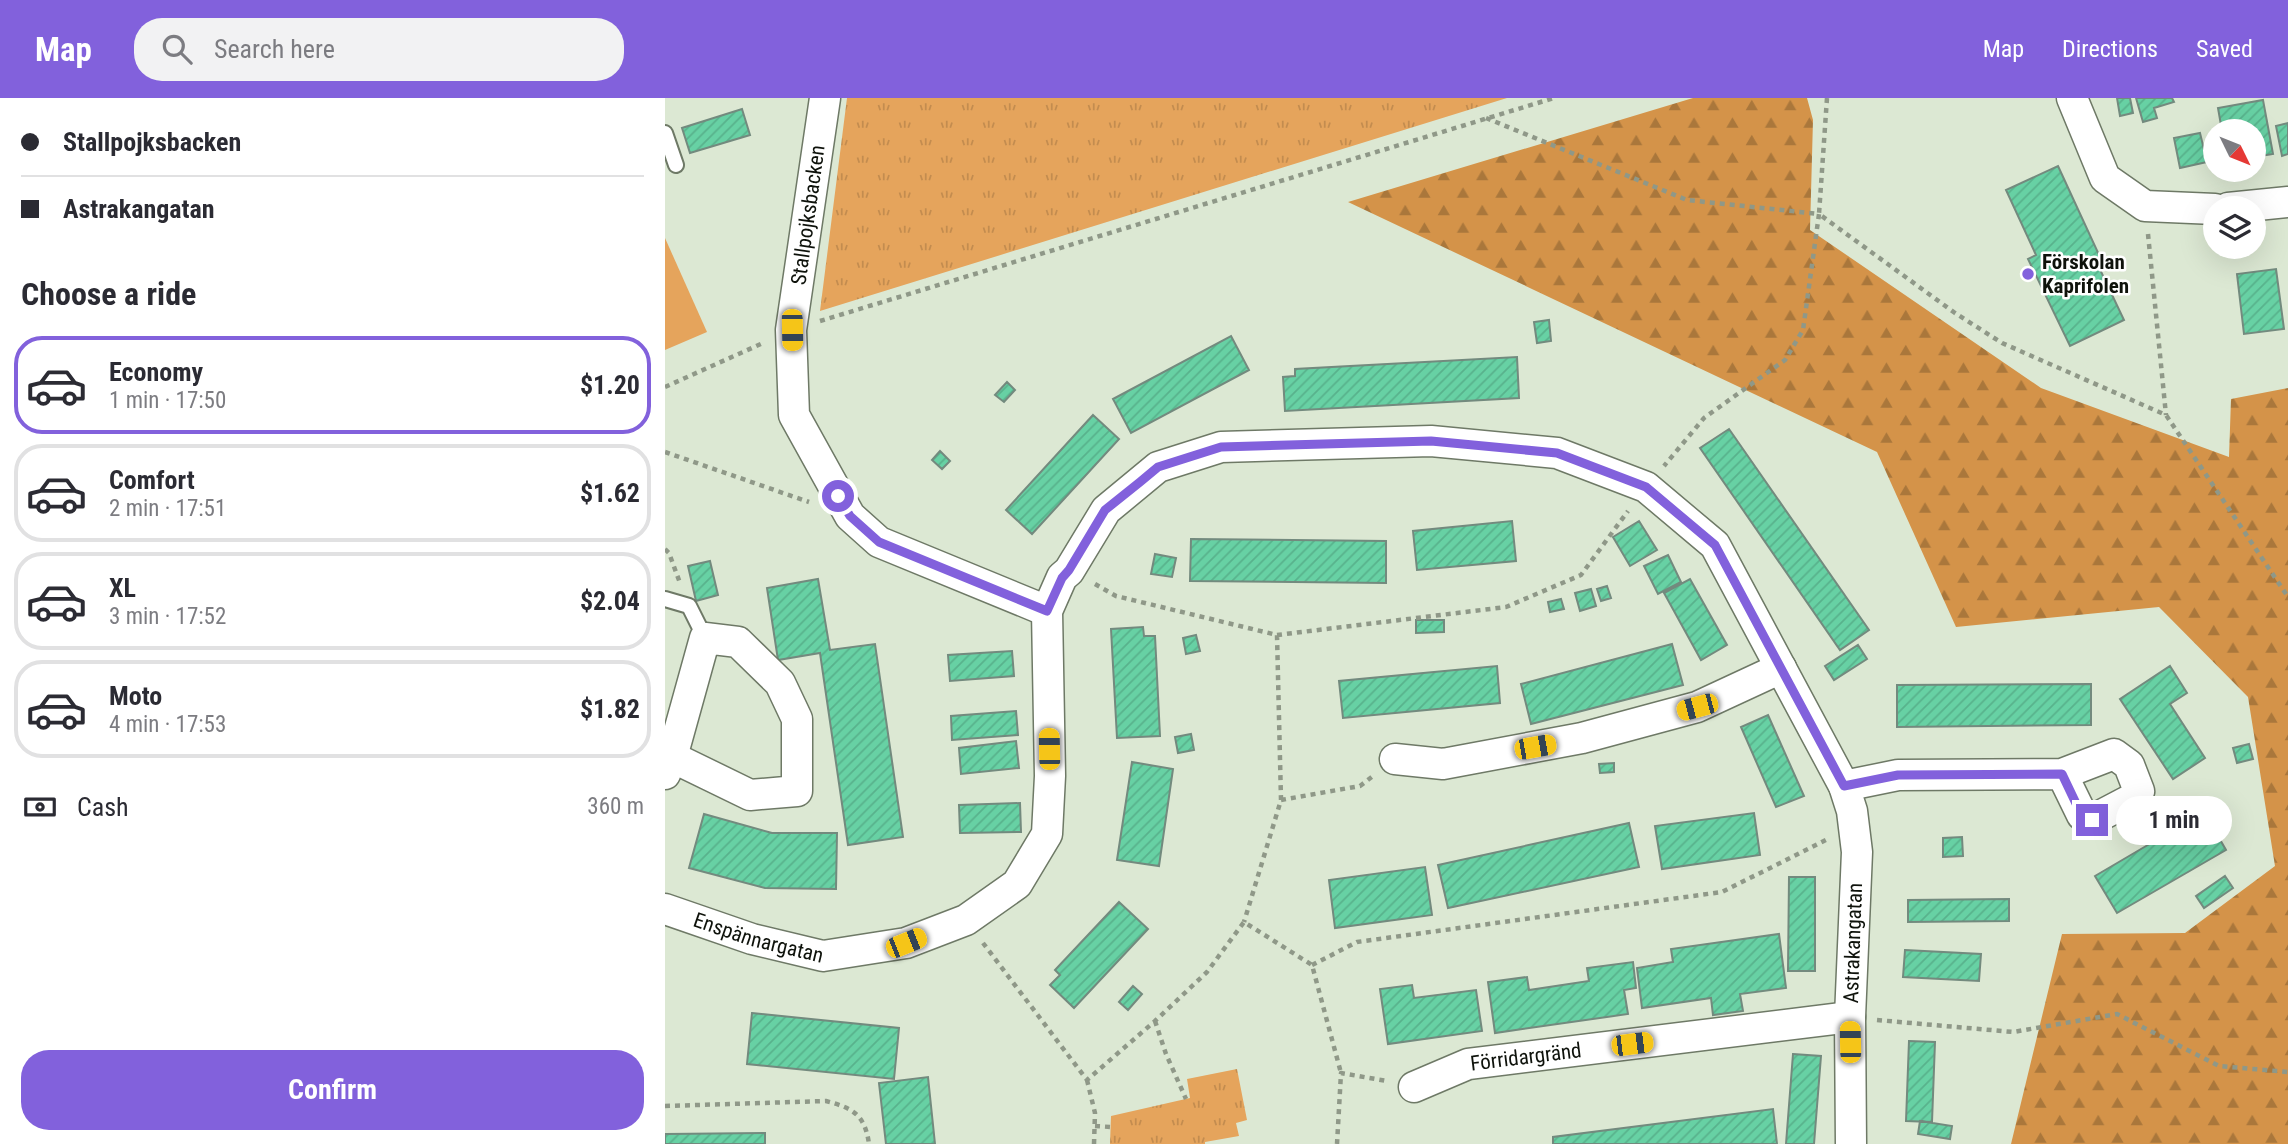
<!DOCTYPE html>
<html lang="en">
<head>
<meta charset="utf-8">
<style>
	:root { --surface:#fff; --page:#f2f2f3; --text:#2b2b33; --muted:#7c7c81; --line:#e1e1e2; --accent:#8261dc }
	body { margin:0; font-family:"Roboto Condensed",sans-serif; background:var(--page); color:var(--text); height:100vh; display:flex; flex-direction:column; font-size:26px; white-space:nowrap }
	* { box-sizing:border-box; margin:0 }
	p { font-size:23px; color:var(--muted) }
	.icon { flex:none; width:38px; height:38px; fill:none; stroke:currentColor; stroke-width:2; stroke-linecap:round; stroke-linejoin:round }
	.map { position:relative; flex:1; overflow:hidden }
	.drawer { display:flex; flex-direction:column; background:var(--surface); width:665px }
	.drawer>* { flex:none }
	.top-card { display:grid; align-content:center; height:154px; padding:0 21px; background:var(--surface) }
	.needle { width:46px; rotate:133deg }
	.buttons { position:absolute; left:1538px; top:21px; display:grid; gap:14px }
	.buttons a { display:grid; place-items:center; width:63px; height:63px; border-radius:50%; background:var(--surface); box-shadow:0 7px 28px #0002; font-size:35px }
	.end { position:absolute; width:32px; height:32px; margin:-16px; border:9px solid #8261dc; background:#fff; box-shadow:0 0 0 4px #fff }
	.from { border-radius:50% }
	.bubble { position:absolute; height:49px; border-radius:24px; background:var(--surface); box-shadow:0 7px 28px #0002; font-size:23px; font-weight:700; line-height:49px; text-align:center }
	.car { position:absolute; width:21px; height:42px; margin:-21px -10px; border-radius:9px; box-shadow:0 0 5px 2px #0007; background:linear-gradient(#f5c518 24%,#345 0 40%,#f5c518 0 76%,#345 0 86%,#f5c518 0) }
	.top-card b { display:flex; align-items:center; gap:24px; height:66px; font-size:26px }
	.top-card b+b { border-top:2px solid var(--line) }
	.top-card i { width:18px; height:18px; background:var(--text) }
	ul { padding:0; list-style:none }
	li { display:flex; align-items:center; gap:21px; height:98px; margin:0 14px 10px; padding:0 7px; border:4px solid var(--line); border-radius:28px }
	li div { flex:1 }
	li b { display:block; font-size:26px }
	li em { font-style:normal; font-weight:700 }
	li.selected { border-color:var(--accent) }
	li>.icon { width:63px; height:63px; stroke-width:1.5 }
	h2 { padding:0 21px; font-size:32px; line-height:84px }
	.pay { display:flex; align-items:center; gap:18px; height:77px; padding:0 21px; font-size:26px }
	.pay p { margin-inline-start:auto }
	.primary-button { display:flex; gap:14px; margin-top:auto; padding:14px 21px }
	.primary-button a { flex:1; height:80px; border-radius:28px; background:var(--accent); color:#fff; font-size:28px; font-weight:700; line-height:80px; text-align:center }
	header { display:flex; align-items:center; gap:42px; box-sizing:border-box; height:98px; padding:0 35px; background:var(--accent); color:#fff }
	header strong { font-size:33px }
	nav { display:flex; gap:38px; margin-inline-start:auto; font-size:24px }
	.search { width:490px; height:63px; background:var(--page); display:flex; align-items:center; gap:18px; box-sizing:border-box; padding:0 24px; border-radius:28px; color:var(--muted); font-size:26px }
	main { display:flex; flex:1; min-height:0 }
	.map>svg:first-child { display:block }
</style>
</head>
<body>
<header>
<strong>Map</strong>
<div class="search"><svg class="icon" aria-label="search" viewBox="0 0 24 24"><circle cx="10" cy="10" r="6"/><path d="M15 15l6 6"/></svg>Search here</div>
<nav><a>Map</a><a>Directions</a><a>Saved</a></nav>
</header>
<main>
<section class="drawer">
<div class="top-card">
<b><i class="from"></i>Stallpojksbacken</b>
<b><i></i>Astrakangatan</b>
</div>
<h2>Choose a ride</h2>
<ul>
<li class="selected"><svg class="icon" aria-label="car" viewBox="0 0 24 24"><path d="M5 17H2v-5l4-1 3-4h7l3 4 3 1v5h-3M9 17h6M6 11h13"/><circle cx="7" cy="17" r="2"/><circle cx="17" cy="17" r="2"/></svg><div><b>Economy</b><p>1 min · 17:50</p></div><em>$1.20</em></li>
<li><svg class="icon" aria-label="car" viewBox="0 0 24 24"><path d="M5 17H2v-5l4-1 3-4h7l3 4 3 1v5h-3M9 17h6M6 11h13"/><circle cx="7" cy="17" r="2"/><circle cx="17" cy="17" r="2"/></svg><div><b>Comfort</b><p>2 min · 17:51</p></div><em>$1.62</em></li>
<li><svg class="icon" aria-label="car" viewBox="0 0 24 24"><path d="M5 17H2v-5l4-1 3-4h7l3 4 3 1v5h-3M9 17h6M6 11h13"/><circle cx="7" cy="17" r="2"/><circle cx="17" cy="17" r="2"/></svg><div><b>XL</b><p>3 min · 17:52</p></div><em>$2.04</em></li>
<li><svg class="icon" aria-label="car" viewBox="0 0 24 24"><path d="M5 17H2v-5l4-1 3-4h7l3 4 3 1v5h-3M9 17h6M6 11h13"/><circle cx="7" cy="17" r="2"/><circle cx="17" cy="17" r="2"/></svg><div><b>Moto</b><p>4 min · 17:53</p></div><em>$1.82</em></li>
</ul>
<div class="pay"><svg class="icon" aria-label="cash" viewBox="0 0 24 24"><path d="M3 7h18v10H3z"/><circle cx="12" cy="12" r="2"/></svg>Cash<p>360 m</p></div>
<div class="primary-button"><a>Confirm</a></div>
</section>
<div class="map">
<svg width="1623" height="1046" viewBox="0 0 1623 1046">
	<defs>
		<pattern id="grass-tufts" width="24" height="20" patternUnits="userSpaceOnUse" patternTransform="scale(1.75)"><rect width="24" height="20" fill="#e5a45c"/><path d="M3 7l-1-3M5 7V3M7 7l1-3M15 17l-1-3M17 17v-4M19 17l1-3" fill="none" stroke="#c38c4f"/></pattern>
		<pattern id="forest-firs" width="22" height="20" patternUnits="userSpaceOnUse" patternTransform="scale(1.75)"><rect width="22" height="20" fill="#d49349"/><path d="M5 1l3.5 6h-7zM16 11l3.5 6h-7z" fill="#aa773b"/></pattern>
		<pattern id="building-hatch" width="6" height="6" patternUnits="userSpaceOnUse" patternTransform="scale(1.75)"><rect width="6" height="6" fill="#67d1a4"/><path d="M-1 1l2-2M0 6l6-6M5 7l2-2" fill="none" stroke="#58b28c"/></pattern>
	</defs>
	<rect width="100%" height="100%" fill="#dce8d3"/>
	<!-- grass -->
	<path fill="url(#grass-tufts)" d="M 182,0 L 842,0 L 155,213 Z
		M 572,971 L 582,1022 L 571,1025 L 574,1038 L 540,1044 L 540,1046 L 445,1046 L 446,1018 L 525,1000 L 522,981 Z"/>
	<!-- forest -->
	<path fill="url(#forest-firs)" d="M 1028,0 L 1142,0 L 1148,22 L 1145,132 L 1376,290 L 1564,359 L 1566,301 L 1623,290 L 1623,1046 L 1346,1046 L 1397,836 L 1520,835 L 1610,768 L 1583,599 L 1494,509 L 1291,529 L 1212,354 L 683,104 Z"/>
	<!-- pitch -->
	<path fill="#e5a45c" d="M 0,140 L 42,234 L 0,252 Z"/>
	<!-- building -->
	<path fill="url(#building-hatch)" stroke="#738a7e" stroke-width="2" d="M 1452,0 L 1465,0 L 1468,15 L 1455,18 Z
		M 1471,0 L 1507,0 L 1509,4 L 1489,10 L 1492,20 L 1478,24 Z
		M 1598,2 L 1608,56 L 1589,59 L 1589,33 L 1557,33 L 1553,10 Z
		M 77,11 L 85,37 L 25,55 L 17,30 Z
		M 1623,25 L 1623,56 L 1617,58 L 1611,28 Z
		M 1535,35 L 1542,64 L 1515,70 L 1509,40 Z
		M 1393,68 L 1435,159 L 1430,161 L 1459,222 L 1405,248 L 1363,161 L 1371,157 L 1341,92 Z
		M 1611,171 L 1619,231 L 1579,236 L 1572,176 Z
		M 884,222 L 886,243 L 872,245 L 869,224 Z
		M 566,238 L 584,272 L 466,335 L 448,301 Z
		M 852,259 L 854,300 L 620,313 L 618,279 L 630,278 L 630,271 Z
		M 342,284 L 350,292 L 339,304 L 330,297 Z
		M 428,317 L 454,341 L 367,436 L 341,412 Z
		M 1064,331 L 1204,532 L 1175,552 L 1035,350 Z
		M 275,353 L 285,363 L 277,371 L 267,362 Z
		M 847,423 L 851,463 L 752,472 L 748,433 Z
		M 974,423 L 992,452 L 965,468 L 948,439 Z
		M 526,441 L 721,443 L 721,485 L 525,483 Z
		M 490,456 L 511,460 L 507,479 L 486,476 Z
		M 1003,457 L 1016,484 L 993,496 L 979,468 Z
		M 45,463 L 53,497 L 31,503 L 23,468 Z
		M 153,481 L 165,552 L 210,546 L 238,739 L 183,747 L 155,555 L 113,562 L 102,490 Z
		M 1025,481 L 1062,547 L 1036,562 L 999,495 Z
		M 942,488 L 946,500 L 936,503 L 932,491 Z
		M 926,491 L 931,508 L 915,513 L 910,495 Z
		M 896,501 L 899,511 L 885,514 L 883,504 Z
		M 751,522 L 779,522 L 779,534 L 751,535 Z
		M 478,529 L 479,538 L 490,538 L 495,638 L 452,640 L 446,531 Z
		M 531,537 L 535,553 L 521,556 L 518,540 Z
		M 1007,546 L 1018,587 L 866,626 L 856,586 Z
		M 1193,547 L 1202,561 L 1169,582 L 1160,568 Z
		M 347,553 L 349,578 L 285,583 L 283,557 Z
		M 832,568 L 835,605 L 678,620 L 674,583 Z
		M 1505,568 L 1522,595 L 1505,606 L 1540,660 L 1508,681 L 1455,601 Z
		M 1426,586 L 1426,627 L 1232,629 L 1232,587 Z
		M 351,613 L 353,637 L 287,642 L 286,618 Z
		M 1103,617 L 1139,698 L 1111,709 L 1076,629 Z
		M 526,636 L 529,652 L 513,655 L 510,639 Z
		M 351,643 L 354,670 L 296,676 L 294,650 Z
		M 1584,646 L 1588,661 L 1572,665 L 1568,650 Z
		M 467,664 L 508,671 L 494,768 L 452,762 Z
		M 949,665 L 949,674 L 935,675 L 934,666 Z
		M 355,705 L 356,734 L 295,735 L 294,707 Z
		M 1539,714 L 1561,752 L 1452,815 L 1430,778 Z
		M 1089,715 L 1095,757 L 997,771 L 990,728 Z
		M 39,716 L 107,735 L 172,735 L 171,791 L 100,790 L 24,770 Z
		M 964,725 L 974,769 L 783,810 L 773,767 Z
		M 1297,739 L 1298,758 L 1278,759 L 1278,740 Z
		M 760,769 L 767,817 L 670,830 L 664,782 Z
		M 1560,778 L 1568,790 L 1539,810 L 1531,798 Z
		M 1124,779 L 1150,779 L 1150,873 L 1123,873 Z
		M 1344,801 L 1344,823 L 1243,824 L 1243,802 Z
		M 454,804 L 483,831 L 409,910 L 385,887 L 395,877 L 390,872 Z
		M 1114,836 L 1121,890 L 1075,896 L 1078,913 L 1048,917 L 1046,900 L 977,910 L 972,870 L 1008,864 L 1006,851 Z
		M 1240,852 L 1316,856 L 1314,883 L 1238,879 Z
		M 968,864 L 971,890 L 959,892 L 963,916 L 830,935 L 823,884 L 862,879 L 864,892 L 924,883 L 922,870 Z
		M 747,887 L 749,900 L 811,892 L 817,933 L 723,946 L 715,891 Z
		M 468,888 L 477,896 L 463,912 L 454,904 Z
		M 87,915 L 234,930 L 229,981 L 82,966 Z
		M 1244,943 L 1270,944 L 1267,1024 L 1241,1023 Z
		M 1128,956 L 1156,958 L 1149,1046 L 1121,1046 Z
		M 263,979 L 270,1046 L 221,1046 L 214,985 Z
		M 1108,1011 L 1112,1046 L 888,1046 L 888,1039 Z
		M 1255,1023 L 1287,1028 L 1285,1041 L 1253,1036 Z
		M 100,1035 L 100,1046 L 0,1046 L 0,1036 Z"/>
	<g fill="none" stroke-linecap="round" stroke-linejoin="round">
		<!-- lane casing -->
		<g stroke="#6e7966" stroke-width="18">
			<path id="lane" d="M 0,35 L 11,67
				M 0,501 L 24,508 L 40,540"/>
		</g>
		<!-- street casing -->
		<g stroke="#6e7966" stroke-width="33">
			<g id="street">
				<path d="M 160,0 L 126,232 L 129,317 L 185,418 L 214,444 L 382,513"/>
				<path d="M 1407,0 L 1440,80 L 1480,108 L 1550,111"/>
				<path d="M 1563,110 L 1623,104"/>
				<path d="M 730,661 L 778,666 L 917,640 L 1032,609 L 1116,570"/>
				<path d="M 0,676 L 7,659 L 40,540 L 73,544 L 115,585 L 132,621 L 132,693 L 85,697 L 7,659"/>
				<path d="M 1179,688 L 1233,677 L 1397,676 L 1449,656 L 1464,667 L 1474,693 L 1467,701 L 1427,722 L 1417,717 L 1397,676"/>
				<path id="s1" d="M 0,811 L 87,841 L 158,858 L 241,845 L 301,822 L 352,786 L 382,736 L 385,678 L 382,513 L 397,479 L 404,473 L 441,412 L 493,369 L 556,349 L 766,343 L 892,355 L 981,389 L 1050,447 L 1179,688 L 1187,713 L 1192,754 L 1185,919 L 1186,1046"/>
				<path id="s2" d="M 749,989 L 803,966 L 1185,919"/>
			</g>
		</g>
		<!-- path -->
		<path stroke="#8f9888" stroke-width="4.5" stroke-dasharray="5 5" stroke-linecap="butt" d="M 1162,0 L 1154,116 L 1290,215 L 1337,245 L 1501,317 L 1623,499
			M 821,20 L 1022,102 L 1154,116 L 1138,232 L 1120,262 L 1039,320 L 999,368
			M 1483,136 L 1501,317
			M 155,223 L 889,0
			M 0,289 L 98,245
			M 0,354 L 144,404
			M 0,451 L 4,455 L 15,485
			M 430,486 L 451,498 L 612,537 L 616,702 L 579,824
			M 612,537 L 841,509 L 916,477 L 963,413
			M 616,702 L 695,688 L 708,678
			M 318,845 L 422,982 L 490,923 L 542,874 L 579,824 L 647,867 L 676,975
			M 647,867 L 692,844 L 1057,794 L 1161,742
			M 1212,922 L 1348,934 L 1452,916 L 1554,968 L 1623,974
			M 490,923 L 501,956 L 521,1001
			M 422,982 L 430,1015 L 429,1046
			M 0,1008 L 161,1003 C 188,1010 200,1017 204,1046
			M 430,1028 L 446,1029
			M 672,1046 L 676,975 L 722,983"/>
		<!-- lane -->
		<use href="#lane" stroke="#fff" stroke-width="14"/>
		<!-- street -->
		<use href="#street" stroke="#fff" stroke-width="30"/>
	</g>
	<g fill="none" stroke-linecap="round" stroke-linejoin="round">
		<!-- route -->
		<path stroke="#8261dc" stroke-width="9" d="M 173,398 L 185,418 L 214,444 L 382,513 L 397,480 L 404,472 L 440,412 L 475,384 L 493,369 L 556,349 L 766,343 L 892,355 L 981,389 L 1050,447 L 1179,688 L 1233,677 L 1397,676 L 1417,718 L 1427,722"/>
	</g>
	<!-- markers -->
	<circle fill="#8261dc" stroke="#fff" stroke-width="2.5" cx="1363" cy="176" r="7"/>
	<g text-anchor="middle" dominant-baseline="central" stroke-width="5" stroke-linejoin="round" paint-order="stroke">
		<!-- street labels -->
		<g font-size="21" fill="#0e120b" stroke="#fff">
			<text transform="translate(143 117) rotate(-82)">Stallpojksbacken</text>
			<text stroke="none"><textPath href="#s1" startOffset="98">Enspännargatan</textPath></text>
			<text transform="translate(1188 845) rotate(-88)">Astrakangatan</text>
			<text stroke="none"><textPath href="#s2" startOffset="117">Förridargränd</textPath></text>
		</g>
		<!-- poi labels -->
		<g font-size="21" font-weight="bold" fill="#0e120b" stroke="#fff" text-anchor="start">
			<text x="1377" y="164">Förskolan<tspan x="1377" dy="24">Kaprifolen</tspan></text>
		</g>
	</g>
</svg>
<div class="buttons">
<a><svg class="needle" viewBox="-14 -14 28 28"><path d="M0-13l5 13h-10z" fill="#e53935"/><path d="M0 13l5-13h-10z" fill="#7c7c81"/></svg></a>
<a><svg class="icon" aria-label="layers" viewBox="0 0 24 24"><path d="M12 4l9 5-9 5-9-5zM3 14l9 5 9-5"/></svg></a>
</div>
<i class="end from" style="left:173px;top:398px"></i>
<i class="end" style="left:1427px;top:722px"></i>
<div class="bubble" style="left:1451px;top:698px;width:116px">1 min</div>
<i class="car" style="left:127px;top:232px;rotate:179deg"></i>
<i class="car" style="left:1032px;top:609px;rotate:255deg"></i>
<i class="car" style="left:870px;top:649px;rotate:80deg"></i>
<i class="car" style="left:384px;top:651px;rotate:359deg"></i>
<i class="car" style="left:241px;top:845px;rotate:68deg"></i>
<i class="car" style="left:1185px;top:944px;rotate:359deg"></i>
<i class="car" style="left:967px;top:946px;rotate:83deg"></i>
</div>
</main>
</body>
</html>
